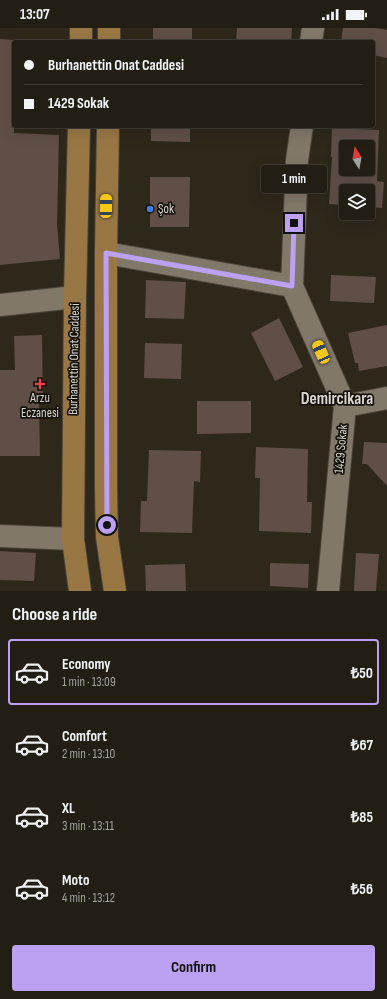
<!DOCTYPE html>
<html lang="en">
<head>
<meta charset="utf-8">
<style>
	:root { --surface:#221e14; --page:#2e2b22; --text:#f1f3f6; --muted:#a2a2a0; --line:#3f3c34; --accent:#bca0f2 }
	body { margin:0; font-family:"Sofia Sans Condensed",sans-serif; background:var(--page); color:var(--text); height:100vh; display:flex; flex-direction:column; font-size:15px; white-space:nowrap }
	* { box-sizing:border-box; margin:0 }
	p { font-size:13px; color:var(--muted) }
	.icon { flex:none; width:22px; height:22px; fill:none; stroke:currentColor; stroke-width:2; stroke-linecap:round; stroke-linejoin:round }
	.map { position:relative; height:563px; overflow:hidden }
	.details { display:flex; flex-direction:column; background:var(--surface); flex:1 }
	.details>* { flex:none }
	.guide { position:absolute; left:12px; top:12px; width:363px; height:88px; border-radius:4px; box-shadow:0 4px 16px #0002,0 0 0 1px var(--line); display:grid; align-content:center; height:88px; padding:0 12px; background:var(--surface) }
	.needle { width:26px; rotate:349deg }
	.buttons { position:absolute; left:339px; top:112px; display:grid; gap:8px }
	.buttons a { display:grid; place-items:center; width:36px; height:36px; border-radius:4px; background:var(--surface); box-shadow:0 4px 16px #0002,0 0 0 1px var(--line); font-size:20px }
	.end { position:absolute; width:18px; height:18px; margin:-9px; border:5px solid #bca0f2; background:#111; box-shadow:0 0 0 2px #111 }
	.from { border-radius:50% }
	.bubble { position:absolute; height:28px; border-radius:4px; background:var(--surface); box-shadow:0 4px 16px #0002,0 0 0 1px var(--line); font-size:13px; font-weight:700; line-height:28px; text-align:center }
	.car { position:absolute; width:12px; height:24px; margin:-12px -6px; border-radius:5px; box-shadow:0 0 3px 1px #0007; background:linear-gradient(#f5c518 24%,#345 0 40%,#f5c518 0 76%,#345 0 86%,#f5c518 0) }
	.guide b { display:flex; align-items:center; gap:14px; height:38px; font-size:15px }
	.guide b+b { border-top:1px solid var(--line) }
	.guide i { width:10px; height:10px; background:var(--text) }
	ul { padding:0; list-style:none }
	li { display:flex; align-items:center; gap:12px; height:66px; margin:0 8px 6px; padding:0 4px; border:2px solid transparent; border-radius:4px }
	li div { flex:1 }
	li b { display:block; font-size:15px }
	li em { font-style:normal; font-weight:700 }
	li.selected { border-color:var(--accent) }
	li>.icon { width:36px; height:36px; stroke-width:1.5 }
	h2 { padding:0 12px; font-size:18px; line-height:48px }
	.cta { display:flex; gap:8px; margin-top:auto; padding:8px 12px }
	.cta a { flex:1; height:46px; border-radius:4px; background:var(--accent); color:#111; font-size:16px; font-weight:700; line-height:46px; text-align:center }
	.status { display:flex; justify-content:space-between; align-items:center; height:28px; padding:0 20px; background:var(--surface); direction:ltr }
	.status svg { height:11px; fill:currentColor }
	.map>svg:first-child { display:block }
</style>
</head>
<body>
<div class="status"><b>13:07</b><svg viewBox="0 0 49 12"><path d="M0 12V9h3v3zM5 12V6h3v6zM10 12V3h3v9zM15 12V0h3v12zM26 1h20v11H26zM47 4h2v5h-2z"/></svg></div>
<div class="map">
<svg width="387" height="563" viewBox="0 0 387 563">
	<rect width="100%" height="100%" fill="#2e281b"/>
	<!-- building -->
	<path fill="#5f4f47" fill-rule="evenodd" d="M 153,0 L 192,0 L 192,14 L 153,14 Z
		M 237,0 L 292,0 L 291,14 L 236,14 Z
		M 343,0 L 376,0 L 387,2 L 387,30 L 373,27 L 373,14 L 341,14 Z
		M 0,11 L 14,12 L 14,105 L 59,107 L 57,197 L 60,231 L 0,237 Z
		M 151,98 L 190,98 L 190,114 L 151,113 Z
		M 332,100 L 379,102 L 377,153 L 384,154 L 382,180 L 368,179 L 368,163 L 346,163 L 346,177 L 329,176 L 332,129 L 331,129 ZM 346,119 L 368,119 L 368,141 L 346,141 Z
		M 150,149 L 190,149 L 189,199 L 150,199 Z
		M 331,247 L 376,249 L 374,275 L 330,273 Z
		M 146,252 L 186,254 L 184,291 L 145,290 Z
		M 279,290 L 303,339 L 275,353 L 251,305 Z
		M 387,297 L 387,338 L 359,343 L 358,335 L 355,335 L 348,305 Z
		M 42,307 L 43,375 L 39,375 L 40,428 L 0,428 L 0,342 L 15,342 L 14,308 Z
		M 145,315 L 182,316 L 181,351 L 144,350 Z
		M 197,373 L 251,373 L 251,405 L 197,406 Z
		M 364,414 L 387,415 L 387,458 L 367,436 L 362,436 Z
		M 256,419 L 308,421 L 307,474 L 312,474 L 311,505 L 259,503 L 260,450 L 255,450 Z
		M 149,422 L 201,423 L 200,454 L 194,453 L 192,505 L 140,504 L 141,473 L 147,473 Z
		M 0,523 L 36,525 L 34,553 L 0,552 Z
		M 356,525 L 379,526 L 376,563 L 354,563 Z
		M 270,535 L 309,536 L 308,560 L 270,558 Z
		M 185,536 L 186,563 L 146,563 L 145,537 Z"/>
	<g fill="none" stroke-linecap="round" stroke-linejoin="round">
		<!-- minor casing -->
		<g stroke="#4a453a" stroke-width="24">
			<path id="minor" d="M 311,14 L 313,0
				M 302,98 L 297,132 L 292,258 L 345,378 L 328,563
				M 106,225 L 292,258
				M 0,277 L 75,269
				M 345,378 L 387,370
				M 0,508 L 73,511"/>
		</g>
		<!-- major casing -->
		<g stroke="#4a453a" stroke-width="24">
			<path id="major" d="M 81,14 L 81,0
				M 109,14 L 109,0
				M 79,98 L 75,269 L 73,511 L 80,563
				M 108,98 L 106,225 L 106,461 L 107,509 L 115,563"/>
		</g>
		<!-- minor -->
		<use href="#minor" stroke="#807869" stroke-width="22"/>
		<!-- major -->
		<use href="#major" stroke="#997745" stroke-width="22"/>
	</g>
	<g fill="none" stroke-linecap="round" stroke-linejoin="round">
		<!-- route -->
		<path stroke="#bca0f2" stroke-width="5" d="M 107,497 L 106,225 L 292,258 L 294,195"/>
	</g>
	<!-- markers -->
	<circle fill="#3f7fe0" stroke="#14110b" stroke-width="1.5" cx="150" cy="181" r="4"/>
	<path fill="#e0444e" stroke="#14110b" stroke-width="1.5" d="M38 350h4v4h4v4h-4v4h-4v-4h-4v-4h4z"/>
	<g text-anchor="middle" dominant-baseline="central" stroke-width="3.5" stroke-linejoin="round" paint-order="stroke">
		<!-- poi labels -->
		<g font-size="13" fill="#dcd8d0" stroke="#14110b" text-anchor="start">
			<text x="158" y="181">Şok</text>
			<text x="40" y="370" text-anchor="middle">Arzu<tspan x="40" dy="15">Eczanesi</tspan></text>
		</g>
		<!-- street labels -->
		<g font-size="13" fill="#dcd8d0" stroke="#14110b">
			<text transform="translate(74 331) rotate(-89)">Burhanettin Onat Caddesi</text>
			<text transform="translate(341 421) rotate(-85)">1429 Sokak</text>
		</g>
		<!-- district labels -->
		<g font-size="17" font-weight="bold" fill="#dcd8d0" stroke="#14110b">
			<text x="337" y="371">Demircikara</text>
		</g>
	</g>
</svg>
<div class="buttons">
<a><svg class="needle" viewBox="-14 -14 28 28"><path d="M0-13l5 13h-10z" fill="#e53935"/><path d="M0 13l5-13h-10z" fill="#a2a2a0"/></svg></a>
<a><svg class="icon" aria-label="layers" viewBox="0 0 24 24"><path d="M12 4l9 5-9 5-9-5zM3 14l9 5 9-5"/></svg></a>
</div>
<i class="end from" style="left:107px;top:497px"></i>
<i class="end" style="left:294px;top:195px"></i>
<div class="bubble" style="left:261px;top:137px;width:66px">1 min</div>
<i class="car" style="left:106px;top:178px;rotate:1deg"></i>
<i class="car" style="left:321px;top:324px;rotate:336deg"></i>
<div class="guide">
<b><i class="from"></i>Burhanettin Onat Caddesi</b>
<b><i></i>1429 Sokak</b>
</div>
</div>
<section class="details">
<h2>Choose a ride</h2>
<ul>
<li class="selected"><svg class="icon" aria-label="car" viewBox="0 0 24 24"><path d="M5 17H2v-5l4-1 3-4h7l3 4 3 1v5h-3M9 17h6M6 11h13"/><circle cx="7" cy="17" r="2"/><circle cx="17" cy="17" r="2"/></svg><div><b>Economy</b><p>1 min · 13:09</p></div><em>₺50</em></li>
<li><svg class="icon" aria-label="car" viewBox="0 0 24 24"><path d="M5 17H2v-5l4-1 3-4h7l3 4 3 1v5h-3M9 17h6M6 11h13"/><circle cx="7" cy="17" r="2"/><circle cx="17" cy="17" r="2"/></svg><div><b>Comfort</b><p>2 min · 13:10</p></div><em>₺67</em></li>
<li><svg class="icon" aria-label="car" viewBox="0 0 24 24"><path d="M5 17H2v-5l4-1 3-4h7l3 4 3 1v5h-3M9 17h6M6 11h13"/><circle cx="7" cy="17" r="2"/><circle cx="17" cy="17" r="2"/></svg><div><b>XL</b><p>3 min · 13:11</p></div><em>₺85</em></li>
<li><svg class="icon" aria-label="car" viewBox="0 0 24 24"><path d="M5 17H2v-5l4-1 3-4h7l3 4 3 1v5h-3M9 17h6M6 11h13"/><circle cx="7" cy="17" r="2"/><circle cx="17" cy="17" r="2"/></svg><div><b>Moto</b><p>4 min · 13:12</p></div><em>₺56</em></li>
</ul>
<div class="cta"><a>Confirm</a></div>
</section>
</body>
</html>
